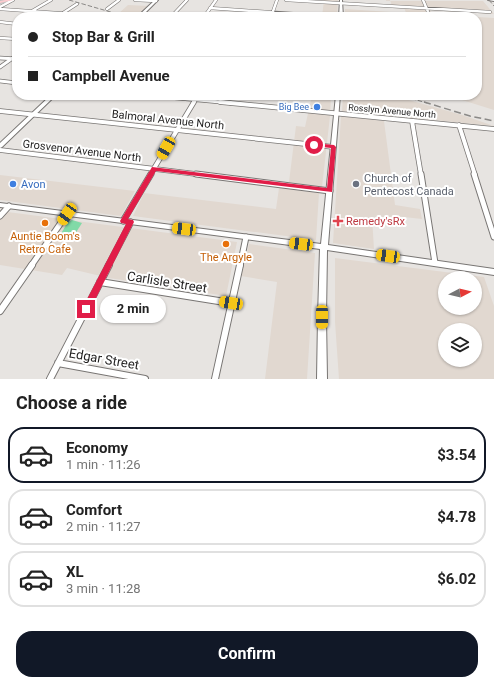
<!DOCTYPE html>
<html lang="en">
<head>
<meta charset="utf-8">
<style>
	:root { --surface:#fff; --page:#f2f2f2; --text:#222; --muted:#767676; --line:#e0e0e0; --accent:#111827 }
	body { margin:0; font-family:Roboto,sans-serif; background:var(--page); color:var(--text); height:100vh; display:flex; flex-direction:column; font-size:15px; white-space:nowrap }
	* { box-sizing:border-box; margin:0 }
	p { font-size:13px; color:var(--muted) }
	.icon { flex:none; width:22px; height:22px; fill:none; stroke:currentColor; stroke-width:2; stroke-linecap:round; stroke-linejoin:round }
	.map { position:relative; height:379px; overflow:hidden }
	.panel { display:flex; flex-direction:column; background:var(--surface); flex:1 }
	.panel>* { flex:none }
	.hud { position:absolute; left:12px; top:12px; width:470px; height:88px; border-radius:16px; box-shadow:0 1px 3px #0004; display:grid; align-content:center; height:88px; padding:0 16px; background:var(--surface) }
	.needle { width:26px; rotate:83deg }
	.buttons { position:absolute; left:438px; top:271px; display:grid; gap:8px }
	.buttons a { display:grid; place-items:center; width:44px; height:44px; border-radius:50%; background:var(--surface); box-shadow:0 1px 3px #0004; font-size:20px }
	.end { position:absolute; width:18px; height:18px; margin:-9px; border:5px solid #e11d48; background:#fff; box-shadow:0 0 0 2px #fff }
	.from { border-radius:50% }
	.bubble { position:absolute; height:28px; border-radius:14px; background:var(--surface); box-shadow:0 1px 3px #0004; font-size:13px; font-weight:700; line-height:28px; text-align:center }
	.car { position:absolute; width:12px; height:24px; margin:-12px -6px; border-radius:5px; box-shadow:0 0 3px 1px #0007; background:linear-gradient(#f5c518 24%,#345 0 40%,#f5c518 0 76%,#345 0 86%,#f5c518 0) }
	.hud b { display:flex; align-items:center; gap:14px; height:38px; font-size:15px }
	.hud b+b { border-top:1px solid var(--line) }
	.hud i { width:10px; height:10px; background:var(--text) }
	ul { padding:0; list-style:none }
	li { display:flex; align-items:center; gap:12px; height:56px; margin:0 8px 6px; padding:0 8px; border:2px solid var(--line); border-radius:16px }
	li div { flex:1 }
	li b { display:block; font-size:15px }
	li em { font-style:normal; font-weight:700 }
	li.on { border-color:var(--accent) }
	li>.icon { width:36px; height:36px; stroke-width:1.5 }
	h2 { padding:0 16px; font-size:18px; line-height:48px }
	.cta { display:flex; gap:8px; margin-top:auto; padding:8px 16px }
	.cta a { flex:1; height:46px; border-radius:16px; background:var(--accent); color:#fff; font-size:16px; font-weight:700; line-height:46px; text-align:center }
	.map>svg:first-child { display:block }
</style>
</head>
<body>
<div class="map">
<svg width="494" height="379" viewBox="0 0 494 379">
	<rect width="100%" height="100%" fill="#e7e4e1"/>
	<!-- built -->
	<path fill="#e1d8d0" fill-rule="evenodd" d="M 324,0 L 338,0 L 337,17 L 322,17 Z
		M 385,0 L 483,1 L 494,14 L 430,10 L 432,14 L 476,17 L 345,17 L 345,9 L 406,13 L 404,7 L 392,6 L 390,0 Z
		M 128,5 L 148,6 L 136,17 L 118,14 Z
		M 477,17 L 494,18 L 494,110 L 446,95 L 477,95 Z
		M 312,95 L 331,95 L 330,116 L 322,187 L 289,182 L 296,126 L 305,127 Z
		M 343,95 L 391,95 L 462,115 L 494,126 L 342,111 Z
		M 341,116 L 384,121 L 395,205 L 420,209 L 422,219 L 395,216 L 395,220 L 372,217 L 374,249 L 333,243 Z
		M 0,175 L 135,191 L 121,216 L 0,200 Z
		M 279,188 L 319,193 L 316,240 L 133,216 L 144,193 L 276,209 Z
		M 0,211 L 237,242 L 226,296 L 109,278 L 67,268 L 62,275 L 0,265 Z
		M 249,244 L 315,253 L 307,379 L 265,379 L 277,282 L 241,276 Z
		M 335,258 L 484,277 L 494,306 L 494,379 L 339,379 L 335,322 ZM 445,278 L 475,278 L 475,308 L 445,308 ZM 445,330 L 475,330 L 475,360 L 445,360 Z"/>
	<!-- green -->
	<path fill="#81daa7" d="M 72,220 L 82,223 L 70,242 L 57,240 L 68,222 Z"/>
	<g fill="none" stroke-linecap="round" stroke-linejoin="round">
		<!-- street-far4 casing -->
		<g stroke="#787573" stroke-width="3.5">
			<path id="street-far4" d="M 135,0 L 156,1
				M 286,0 L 490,12
				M 423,0 L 429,14
				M 0,7 L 13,0
				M 210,8 L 340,17
				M 0,9 L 115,17
				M 107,9 L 119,0
				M 32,11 L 51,0
				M 63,13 L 77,4
				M 171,17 L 187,0
				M 204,17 L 216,0
				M 271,17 L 277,0
				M 0,22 L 17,24
				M 0,38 L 17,39"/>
		</g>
		<!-- street-far3 casing -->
		<g stroke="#787573" stroke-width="4.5">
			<path id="street-far3" d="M 0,58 L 17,59
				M 0,67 L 17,55
				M 0,81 L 17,83
				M 145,95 L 231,103
				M 193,103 L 198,95"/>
		</g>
		<!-- street-far2 casing -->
		<g stroke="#787573" stroke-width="5.5">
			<path id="street-far2" d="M 220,102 L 494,129
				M 0,111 L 334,147
				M 412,121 L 421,175
				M 459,125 L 475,175
				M 0,150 L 204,175
				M 150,175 L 194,102"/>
		</g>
		<!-- street-far1 casing -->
		<g stroke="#787573" stroke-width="7">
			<path id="street-far1" d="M 196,174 L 330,191
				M 421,174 L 435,263
				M 474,174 L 494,237
				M 0,216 L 9,206
				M 123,221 L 151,174
				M 31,266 L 67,214
				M 108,266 L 131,222
				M 240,266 L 246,237"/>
		</g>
		<!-- street casing -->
		<g stroke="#787573" stroke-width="8">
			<path id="street" d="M 100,282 L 231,303
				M 0,311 L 32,265
				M 58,363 L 145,379
				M 50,379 L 109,265
				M 215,379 L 240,265"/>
		</g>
		<!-- secondary casing -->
		<g stroke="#787573" stroke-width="2">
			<path id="secondary" d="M 155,0 L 158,0 L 141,17 L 137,17 Z
				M 340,0 L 342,0 L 343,17 L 339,17 Z
				M 488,0 L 494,0 L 494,1 Z
				M 51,95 L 56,95 L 2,147 L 0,148 L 0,143 Z
				M 336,95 L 340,95 L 328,245 L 494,269 L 494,275 L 327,250 L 326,317 L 327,379 L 317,379 L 318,317 L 320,249 L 0,207 L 0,203 L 321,244 Z"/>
		</g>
		<!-- primary casing -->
		<g stroke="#c1c0c0" stroke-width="2">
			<path id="primary" d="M 5,0 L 13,0 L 0,3 L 0,1 Z"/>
		</g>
		<!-- street-far4 -->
		<use href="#street-far4" stroke="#fff" stroke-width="2.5"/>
		<!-- street-far3 -->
		<use href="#street-far3" stroke="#fff" stroke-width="3"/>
		<!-- street-far2 -->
		<use href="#street-far2" stroke="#fff" stroke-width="4"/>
		<!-- street-far1 -->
		<use href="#street-far1" stroke="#fff" stroke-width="5"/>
		<!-- street -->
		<use href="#street" stroke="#fff" stroke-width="6"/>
		<!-- secondary -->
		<use href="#secondary" fill="#fff" fill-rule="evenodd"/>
		<!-- primary -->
		<use href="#primary" fill="#fdcbcf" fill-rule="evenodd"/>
		<!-- rail-far1 -->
		<path stroke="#8b8987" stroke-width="1" stroke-dasharray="4.5 2" stroke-linecap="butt" d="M 69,0 L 128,17
			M 489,0 L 494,6
			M 399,95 L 427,103"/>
		<!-- rail -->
		<path stroke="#8b8987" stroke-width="1.5" stroke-dasharray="7 3.5" stroke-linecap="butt" d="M 424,102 L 470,116 L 494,121"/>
	</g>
	<!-- route -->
	<path fill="#e11d48" d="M 314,143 L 334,145 L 336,147 L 332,192 L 156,171 L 128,219 L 133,220 L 134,222 L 89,312 L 83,312 L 81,309 L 83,307 L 126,224 L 121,223 L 120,221 L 152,167 L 327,188 L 331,148 L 312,146 L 312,144 Z"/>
	<!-- markers -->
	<g fill="#3f7fe0" stroke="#fff" stroke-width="1.5">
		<circle cx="317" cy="107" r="4"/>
		<circle cx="13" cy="184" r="4"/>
	</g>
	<circle fill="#6b7280" stroke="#fff" stroke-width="1.5" cx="356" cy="184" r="4"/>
	<path fill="#e0444e" stroke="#fff" stroke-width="1.5" d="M336 215h4v4h4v4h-4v4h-4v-4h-4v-4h4z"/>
	<g fill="#e8710a" stroke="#fff" stroke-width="1.5">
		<circle cx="45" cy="223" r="4"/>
		<circle cx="226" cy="244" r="4"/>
	</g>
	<g text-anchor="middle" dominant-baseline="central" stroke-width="4" stroke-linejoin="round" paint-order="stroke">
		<!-- far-shop labels -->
		<g font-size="9" fill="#366cbe" stroke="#fff" text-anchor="end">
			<text x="309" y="107">Big Bee</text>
		</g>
		<!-- far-street labels -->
		<g font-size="9" fill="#201f1f" stroke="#fff">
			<text transform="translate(392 111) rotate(5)">Rosslyn Avenue North</text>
		</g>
		<!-- street labels -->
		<g font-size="11" fill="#201f1f" stroke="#fff">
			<text transform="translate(168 120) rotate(6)">Balmoral Avenue North</text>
			<text transform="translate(82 151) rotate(7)">Grosvenor Avenue North</text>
		</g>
		<!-- worship labels -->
		<g font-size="11" fill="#5b616d" stroke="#fff" text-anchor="start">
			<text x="364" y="178">Church of<tspan x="364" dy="13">Pentecost Canada</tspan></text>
		</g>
		<!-- shop labels -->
		<g font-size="11" fill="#366cbe" stroke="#fff" text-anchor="start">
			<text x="21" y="184">Avon</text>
		</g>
		<!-- health labels -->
		<g font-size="11" fill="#be3a42" stroke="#fff" text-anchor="start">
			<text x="346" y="221">Remedy'sRx</text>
		</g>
		<!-- food labels -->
		<g font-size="11" fill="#c56008" stroke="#fff">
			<text x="45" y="236">Auntie Boom's<tspan x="45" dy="13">Retro Cafe</tspan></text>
			<text x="226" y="257">The Argyle</text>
		</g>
		<!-- near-street labels -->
		<g font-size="13" fill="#201f1f" stroke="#fff">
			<text transform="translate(167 282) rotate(9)">Carlisle Street</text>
			<text transform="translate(104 359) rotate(10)">Edgar Street</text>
		</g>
	</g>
</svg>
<div class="buttons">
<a><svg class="needle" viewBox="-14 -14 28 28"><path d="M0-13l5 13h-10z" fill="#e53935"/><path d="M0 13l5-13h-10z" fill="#767676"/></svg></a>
<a><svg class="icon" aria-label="layers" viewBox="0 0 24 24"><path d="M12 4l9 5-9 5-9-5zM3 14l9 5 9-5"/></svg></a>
</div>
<i class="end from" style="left:314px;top:145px"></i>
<i class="end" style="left:86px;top:309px"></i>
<div class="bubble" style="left:100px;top:295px;width:66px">2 min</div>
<i class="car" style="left:166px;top:148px;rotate:210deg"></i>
<i class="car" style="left:67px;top:214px;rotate:215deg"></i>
<i class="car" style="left:184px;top:229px;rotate:277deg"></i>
<i class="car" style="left:301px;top:244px;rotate:277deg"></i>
<i class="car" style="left:388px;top:256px;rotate:278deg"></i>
<i class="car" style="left:231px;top:303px;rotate:279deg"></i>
<i class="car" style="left:322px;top:317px;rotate:180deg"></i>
<div class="hud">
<b><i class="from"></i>Stop Bar &amp; Grill</b>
<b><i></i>Campbell Avenue</b>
</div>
</div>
<section class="panel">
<h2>Choose a ride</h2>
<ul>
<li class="on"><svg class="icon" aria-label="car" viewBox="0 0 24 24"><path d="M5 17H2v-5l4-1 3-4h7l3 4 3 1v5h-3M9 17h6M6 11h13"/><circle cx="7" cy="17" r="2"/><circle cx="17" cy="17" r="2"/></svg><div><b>Economy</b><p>1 min · 11:26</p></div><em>$3.54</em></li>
<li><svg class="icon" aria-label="car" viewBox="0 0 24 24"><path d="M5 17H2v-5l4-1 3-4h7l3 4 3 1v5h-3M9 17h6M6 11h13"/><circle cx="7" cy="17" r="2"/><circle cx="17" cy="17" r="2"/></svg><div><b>Comfort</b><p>2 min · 11:27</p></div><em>$4.78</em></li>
<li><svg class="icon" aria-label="car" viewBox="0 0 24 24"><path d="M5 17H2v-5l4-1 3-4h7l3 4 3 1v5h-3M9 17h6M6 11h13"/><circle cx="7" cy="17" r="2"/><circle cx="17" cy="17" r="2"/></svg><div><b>XL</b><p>3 min · 11:28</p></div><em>$6.02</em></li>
</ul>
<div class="cta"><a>Confirm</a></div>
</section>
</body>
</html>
